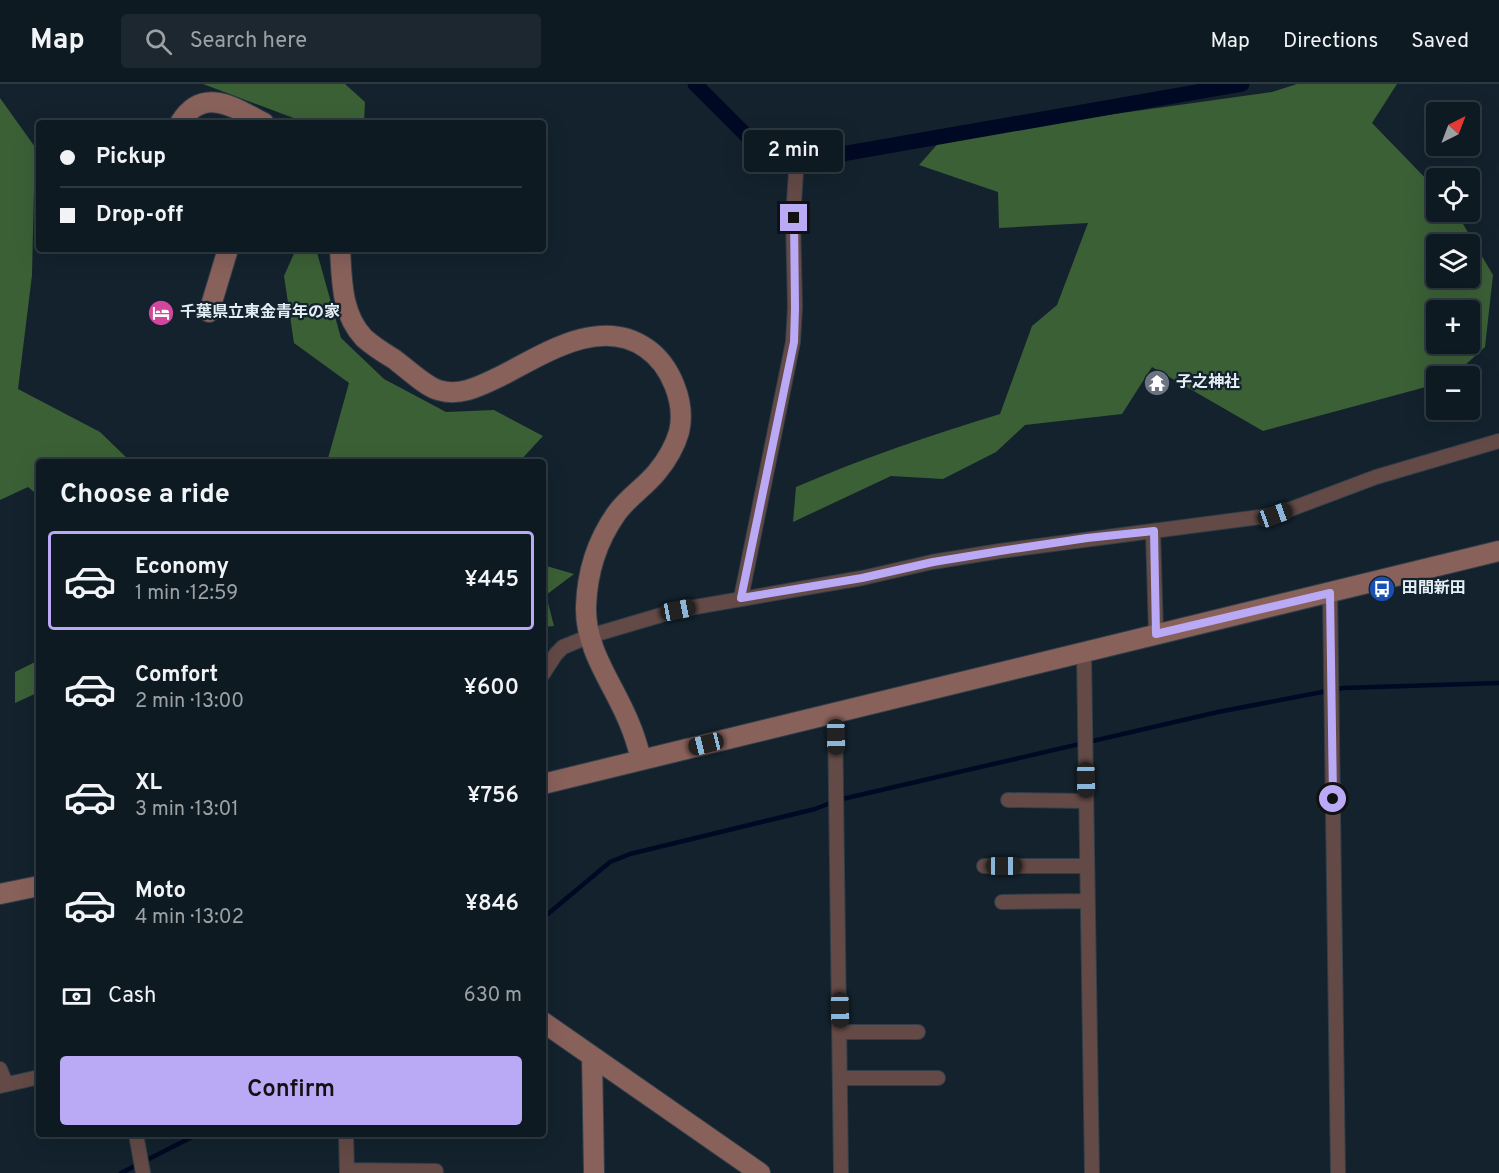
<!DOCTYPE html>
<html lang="en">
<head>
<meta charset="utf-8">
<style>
	:root { --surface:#0e1a22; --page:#1c272f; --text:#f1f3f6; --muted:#9ba1a5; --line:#2e3840; --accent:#baaaf6 }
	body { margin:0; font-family:Overpass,"Noto Sans JP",sans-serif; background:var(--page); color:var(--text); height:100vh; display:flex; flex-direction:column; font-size:22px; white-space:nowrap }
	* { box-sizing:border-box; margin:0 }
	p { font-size:20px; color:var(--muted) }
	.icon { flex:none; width:33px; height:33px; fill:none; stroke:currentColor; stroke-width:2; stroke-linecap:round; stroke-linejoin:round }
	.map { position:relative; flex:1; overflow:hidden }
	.drawer { position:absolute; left:36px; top:375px; width:510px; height:678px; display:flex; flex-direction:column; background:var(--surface); border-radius:6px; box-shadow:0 6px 24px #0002,0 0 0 2px var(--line) }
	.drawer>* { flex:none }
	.guide { position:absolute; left:36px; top:36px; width:510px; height:132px; border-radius:6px; box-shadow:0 6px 24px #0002,0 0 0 2px var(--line); display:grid; align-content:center; height:132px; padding:0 24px; background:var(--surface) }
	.needle { width:39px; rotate:42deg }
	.fabs { position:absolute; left:1426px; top:18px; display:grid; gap:12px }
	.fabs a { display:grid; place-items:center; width:54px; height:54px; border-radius:6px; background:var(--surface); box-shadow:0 6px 24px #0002,0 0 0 2px var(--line); font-size:30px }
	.end { position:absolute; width:27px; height:27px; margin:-14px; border:8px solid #baaaf6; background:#111; box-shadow:0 0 0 3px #111 }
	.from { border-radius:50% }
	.bubble { position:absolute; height:42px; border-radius:6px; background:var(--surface); box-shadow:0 6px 24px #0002,0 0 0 2px var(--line); font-size:20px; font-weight:600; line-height:42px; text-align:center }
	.car { position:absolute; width:18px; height:36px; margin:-18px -9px; border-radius:8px; box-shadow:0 0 4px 2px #0007; background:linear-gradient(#222 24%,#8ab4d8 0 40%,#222 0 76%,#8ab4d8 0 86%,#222 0) }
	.guide b { display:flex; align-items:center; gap:21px; height:57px; font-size:22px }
	.guide b+b { border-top:2px solid var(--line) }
	.guide i { width:15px; height:15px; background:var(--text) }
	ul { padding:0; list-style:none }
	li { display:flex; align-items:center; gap:18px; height:99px; margin:0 12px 9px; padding:0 12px; border:3px solid transparent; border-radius:6px }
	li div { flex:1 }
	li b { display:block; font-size:22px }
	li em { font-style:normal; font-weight:600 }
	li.on { border-color:var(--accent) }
	li>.icon { width:54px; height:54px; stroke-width:1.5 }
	h2 { padding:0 24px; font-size:27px; line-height:72px }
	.pay { display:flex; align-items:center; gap:15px; height:66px; padding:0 24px; font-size:22px }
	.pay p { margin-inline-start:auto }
	.action { display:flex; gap:12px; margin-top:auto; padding:12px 24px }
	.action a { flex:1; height:69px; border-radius:6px; background:var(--accent); color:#111; font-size:24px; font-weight:600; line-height:69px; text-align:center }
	header { display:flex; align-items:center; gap:36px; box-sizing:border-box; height:84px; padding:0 30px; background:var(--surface); border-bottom:2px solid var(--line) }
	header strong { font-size:28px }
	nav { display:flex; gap:33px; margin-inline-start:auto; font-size:21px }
	.search { width:420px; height:54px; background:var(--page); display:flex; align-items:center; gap:15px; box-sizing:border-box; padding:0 21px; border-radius:6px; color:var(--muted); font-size:22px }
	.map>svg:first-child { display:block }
</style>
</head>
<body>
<header>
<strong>Map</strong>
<div class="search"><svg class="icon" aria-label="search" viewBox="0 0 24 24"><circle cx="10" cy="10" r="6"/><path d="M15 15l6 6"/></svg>Search here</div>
<nav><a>Map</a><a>Directions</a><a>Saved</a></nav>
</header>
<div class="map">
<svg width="1499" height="1089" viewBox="0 0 1499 1089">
	<rect width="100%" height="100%" fill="#13222d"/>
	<!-- forest -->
	<path fill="#3b6036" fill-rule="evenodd" d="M 203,0 L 345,0 L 365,18 L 364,39 L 307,39 Z
		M 1297,0 L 1397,0 L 1372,39 L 1437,106 L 1437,128 L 1456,128 L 1493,191 L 1485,263 L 1453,292 L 1437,292 L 1437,300 L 1263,347 L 1152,283 L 1122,330 L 1025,341 L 996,368 L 943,395 L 891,392 L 793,438 L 796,403 C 863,374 931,351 1000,330 L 1032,242 L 1057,221 L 1088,139 L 999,144 L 998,108 L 919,81 L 943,54 L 1272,8 ZM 1470,160 L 1470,194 L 1437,194 L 1437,160 ZM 1470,226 L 1470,260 L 1437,260 L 1437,226 Z
		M 0,14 L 35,63 L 32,191 L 18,305 L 100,348 L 131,378 L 39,378 L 39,412 L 28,403 L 0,416 Z
		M 296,165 L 316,165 L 341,254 L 384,295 L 446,328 L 494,326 L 543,352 L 519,378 L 327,378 L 349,299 L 294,259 L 284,192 Z
		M 543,481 L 574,490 L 546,511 L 554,542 L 543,543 Z
		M 39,576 L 39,608 L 15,619 L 15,588 Z"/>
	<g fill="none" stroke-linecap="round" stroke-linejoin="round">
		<!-- stream -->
		<path stroke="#000924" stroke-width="4.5" d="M 543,834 L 610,778 L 630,770 L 815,725 L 838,716 L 1218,628 L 1343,604 L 1499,599
			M 121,1089 L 198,1050"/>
		<!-- canal -->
		<path stroke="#000924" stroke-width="15" d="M 695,0 L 760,65 L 787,75 L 819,74 L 1242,0"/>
		<!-- street casing -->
		<g stroke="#303f49" stroke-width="16">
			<path id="street" d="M 1153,447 L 1156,550
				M 1330,509 L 1338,1089
				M 741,514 L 793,258 L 795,223 L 793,134 L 798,57
				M 1084,569 L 1092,1089
				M 543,590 L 556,570 L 563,563 L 590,552 L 678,526 L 862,494 L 932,478 L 1000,467 L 1275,431 L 1376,393 L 1499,357
				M 835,630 L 841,1089
				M 1008,716 L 1086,717
				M 984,782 L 1087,782
				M 1002,818 L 1087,817
				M 840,948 L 918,948
				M 0,985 L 6,1000
				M 841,994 L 938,994
				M 0,1002 L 39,993
				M 136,1050 L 143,1089
				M 346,1050 L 347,1089
				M 347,1086 L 436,1087"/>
		</g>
		<!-- secondary casing -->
		<g stroke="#303f49" stroke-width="22">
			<path id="secondary" d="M 180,39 C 203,1 235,24 264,39
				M 340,165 C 342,196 341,230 364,254 C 373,262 384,269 394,275 C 406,284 425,302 438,306 C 460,313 480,302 499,293 C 541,272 599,231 646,264 C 671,281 686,319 679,348 C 675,362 666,377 657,388 C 645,403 627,414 616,430 C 597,457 587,490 586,523 C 585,567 615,602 630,641 C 635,652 638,664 641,675
				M 209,228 L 228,165
				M 543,700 L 1499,467
				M 0,810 L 39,802
				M 543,938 L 760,1089
				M 592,972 L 594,1089"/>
		</g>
		<!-- street -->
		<use href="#street" stroke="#644a46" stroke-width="14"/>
		<!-- secondary -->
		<use href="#secondary" stroke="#89615b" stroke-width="20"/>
	</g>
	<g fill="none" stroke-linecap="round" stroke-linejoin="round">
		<!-- route -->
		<path stroke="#baaaf6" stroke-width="8" d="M 794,134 L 795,224 L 794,258 L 741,514 L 862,494 L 933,478 L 1000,467 L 1087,454 L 1154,447 L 1156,550 L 1330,509 L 1333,715"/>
	</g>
	<!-- icons -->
	<defs>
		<g id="hotel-disc" transform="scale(1.35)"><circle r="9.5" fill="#d1479c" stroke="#13222d"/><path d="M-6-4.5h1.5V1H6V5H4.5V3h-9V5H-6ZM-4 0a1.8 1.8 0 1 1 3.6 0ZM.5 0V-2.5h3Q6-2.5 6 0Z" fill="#fff"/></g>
		<g id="temple-disc" transform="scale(1.35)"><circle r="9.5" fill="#6b7280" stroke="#13222d"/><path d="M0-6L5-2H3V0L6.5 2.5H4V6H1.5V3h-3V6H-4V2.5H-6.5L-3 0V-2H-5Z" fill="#fff"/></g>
		<g id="bus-disc" transform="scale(1.35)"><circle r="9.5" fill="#1a4fb4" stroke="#13222d"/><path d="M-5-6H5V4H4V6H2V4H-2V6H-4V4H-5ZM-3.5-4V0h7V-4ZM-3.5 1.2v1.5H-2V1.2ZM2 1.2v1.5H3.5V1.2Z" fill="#fff"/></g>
	</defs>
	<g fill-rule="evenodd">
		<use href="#hotel-disc" x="161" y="229"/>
		<use href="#temple-disc" x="1157" y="299"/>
		<use href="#bus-disc" x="1382" y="505"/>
	</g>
	<g text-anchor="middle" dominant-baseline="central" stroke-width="4.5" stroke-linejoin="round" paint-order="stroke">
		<!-- poi labels -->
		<g font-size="16" font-weight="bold" fill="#e4eef5" stroke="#13222d" text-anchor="start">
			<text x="180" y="229">千葉県立東金青年の家</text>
			<text x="1176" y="299">子之神社</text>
			<text x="1402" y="505">田間新田</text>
		</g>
	</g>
</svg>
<div class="fabs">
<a><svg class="needle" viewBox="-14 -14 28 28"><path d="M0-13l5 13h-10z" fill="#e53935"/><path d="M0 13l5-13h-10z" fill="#9ba1a5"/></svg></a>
<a><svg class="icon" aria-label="locate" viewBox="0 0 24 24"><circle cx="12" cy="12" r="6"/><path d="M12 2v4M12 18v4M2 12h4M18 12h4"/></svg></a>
<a><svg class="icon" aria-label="layers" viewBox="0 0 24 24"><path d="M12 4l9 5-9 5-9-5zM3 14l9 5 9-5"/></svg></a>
<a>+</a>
<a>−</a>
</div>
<i class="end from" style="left:1333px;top:715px"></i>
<i class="end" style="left:794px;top:134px"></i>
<div class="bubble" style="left:744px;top:46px;width:99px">2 min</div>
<i class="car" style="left:1275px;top:431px;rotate:70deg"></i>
<i class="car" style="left:678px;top:526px;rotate:79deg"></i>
<i class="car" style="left:836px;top:653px;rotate:179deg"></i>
<i class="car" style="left:706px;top:660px;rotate:256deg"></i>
<i class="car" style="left:1086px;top:696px;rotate:179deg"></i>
<i class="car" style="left:1004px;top:782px;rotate:90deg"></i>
<i class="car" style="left:840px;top:926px;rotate:179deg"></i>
<div class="guide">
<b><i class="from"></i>Pickup</b>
<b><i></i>Drop-off</b>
</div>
<section class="drawer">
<h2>Choose a ride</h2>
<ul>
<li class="on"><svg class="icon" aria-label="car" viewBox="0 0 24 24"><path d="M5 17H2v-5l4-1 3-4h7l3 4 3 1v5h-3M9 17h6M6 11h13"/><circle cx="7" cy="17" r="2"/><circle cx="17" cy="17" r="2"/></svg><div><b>Economy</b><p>1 min · 12:59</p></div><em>¥445</em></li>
<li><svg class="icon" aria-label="car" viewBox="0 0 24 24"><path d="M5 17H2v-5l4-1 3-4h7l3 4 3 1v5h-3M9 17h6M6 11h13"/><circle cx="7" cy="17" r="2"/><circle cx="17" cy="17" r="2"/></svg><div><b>Comfort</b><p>2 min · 13:00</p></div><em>¥600</em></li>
<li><svg class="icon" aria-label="car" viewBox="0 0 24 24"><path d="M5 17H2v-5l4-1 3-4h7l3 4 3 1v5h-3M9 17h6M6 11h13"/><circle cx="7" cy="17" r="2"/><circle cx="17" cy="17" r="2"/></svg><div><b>XL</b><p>3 min · 13:01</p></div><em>¥756</em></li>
<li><svg class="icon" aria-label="car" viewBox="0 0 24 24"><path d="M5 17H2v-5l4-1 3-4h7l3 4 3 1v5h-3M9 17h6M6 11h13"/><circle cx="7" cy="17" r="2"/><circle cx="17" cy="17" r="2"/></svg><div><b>Moto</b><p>4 min · 13:02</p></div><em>¥846</em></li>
</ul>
<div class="pay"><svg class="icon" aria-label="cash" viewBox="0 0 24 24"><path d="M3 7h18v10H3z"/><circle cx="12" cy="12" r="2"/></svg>Cash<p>630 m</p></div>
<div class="action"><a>Confirm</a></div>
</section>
</div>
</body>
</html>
